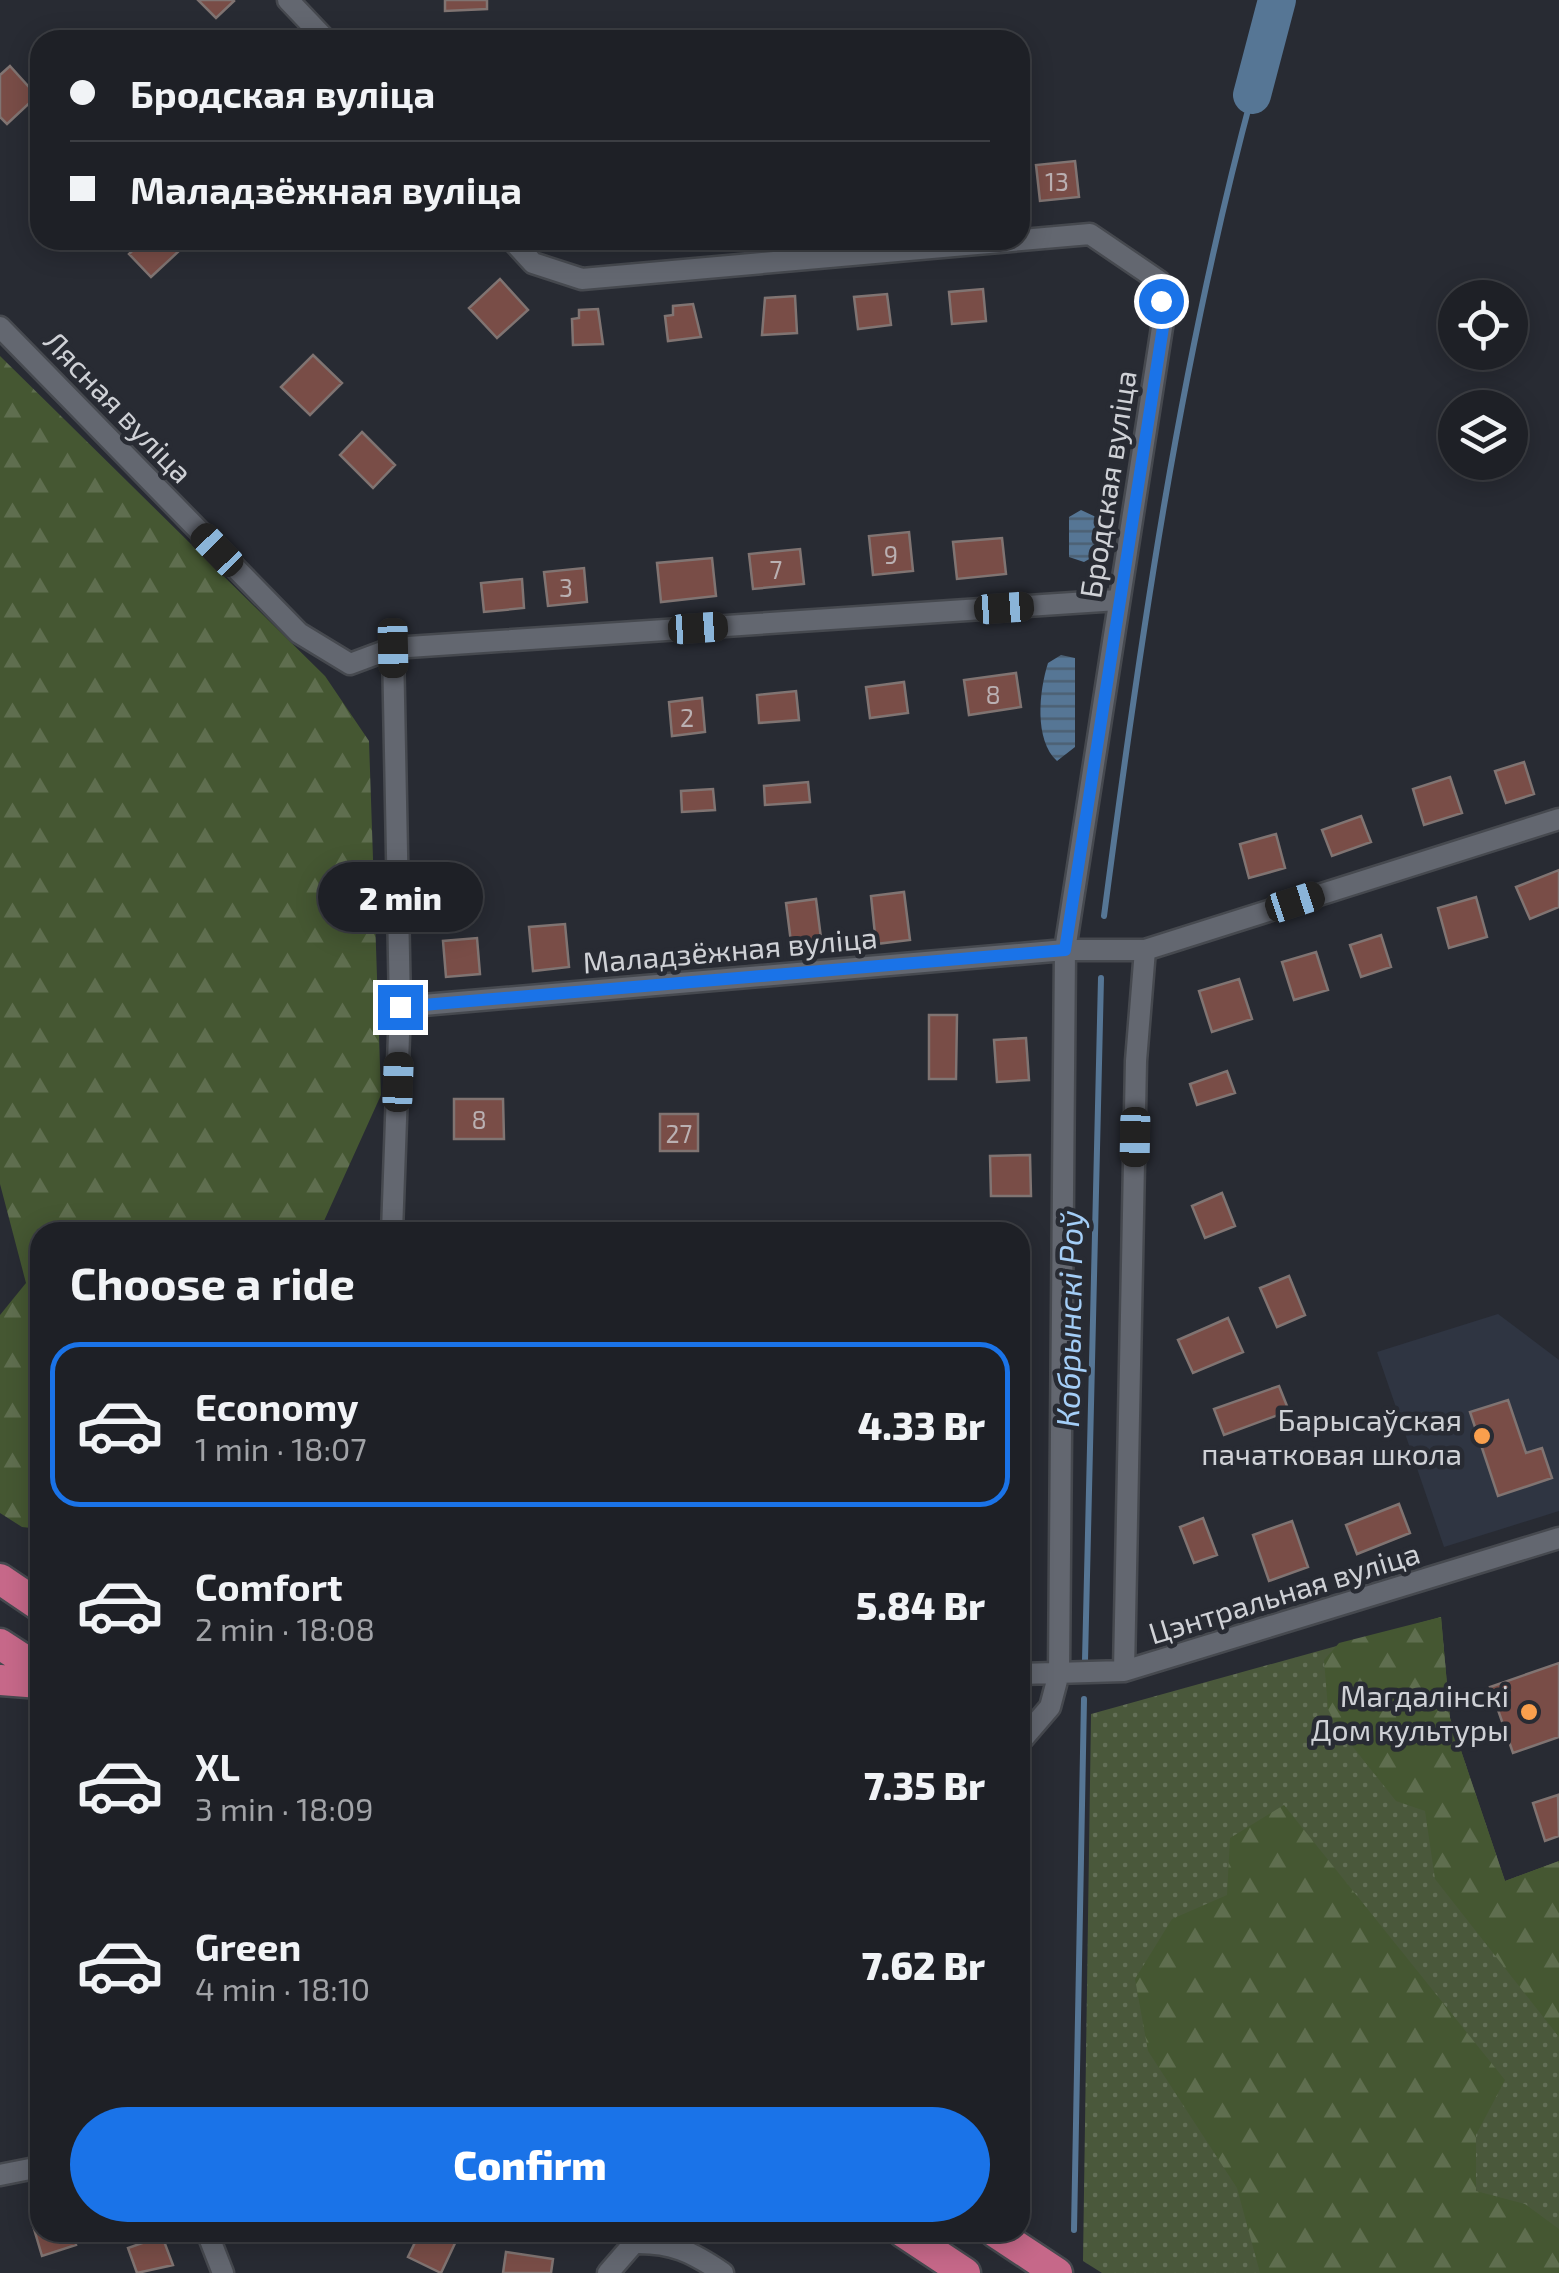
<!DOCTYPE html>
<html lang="en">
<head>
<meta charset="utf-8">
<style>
	:root { --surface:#1e2026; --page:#2b2d32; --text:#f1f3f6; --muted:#a1a3a7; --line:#3c3e43; --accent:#1a73e8 }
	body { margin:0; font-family:"Exo 2",sans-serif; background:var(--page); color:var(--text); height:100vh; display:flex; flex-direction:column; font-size:38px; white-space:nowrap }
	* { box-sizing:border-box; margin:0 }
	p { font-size:32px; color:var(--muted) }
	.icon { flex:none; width:55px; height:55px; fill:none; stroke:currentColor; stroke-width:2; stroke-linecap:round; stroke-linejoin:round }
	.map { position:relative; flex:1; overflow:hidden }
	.panel { position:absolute; left:30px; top:1222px; width:1000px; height:1020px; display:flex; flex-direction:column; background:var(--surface); border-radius:30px; box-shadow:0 5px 25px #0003,0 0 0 2px var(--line) }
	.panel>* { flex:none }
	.top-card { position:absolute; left:30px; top:30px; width:1000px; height:220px; border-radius:30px; box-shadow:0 5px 25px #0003,0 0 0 2px var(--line); display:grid; align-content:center; height:220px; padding:0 40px; background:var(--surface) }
	.controls { position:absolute; left:1438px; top:280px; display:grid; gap:20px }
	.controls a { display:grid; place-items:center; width:90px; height:90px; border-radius:50%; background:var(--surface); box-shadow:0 5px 25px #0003,0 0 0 2px var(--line); font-size:50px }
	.end { position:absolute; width:45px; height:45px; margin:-22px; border:12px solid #1a73e8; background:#fff; box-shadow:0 0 0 5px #fff }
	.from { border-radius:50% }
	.bubble { position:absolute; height:70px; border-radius:35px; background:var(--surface); box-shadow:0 5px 25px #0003,0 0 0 2px var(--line); font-size:32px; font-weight:800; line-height:70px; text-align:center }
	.car { position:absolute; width:30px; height:60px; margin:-30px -15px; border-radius:12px; box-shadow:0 0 8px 2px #0007; background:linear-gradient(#222 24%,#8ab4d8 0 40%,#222 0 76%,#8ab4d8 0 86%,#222 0) }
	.top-card b { display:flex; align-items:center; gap:35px; height:95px; font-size:38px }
	.top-card b+b { border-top:2px solid var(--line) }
	.top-card i { width:25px; height:25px; background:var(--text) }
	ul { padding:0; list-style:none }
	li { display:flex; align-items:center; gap:30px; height:165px; margin:0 20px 15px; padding:0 20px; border:5px solid transparent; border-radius:30px }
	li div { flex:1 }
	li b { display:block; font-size:38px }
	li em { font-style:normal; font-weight:800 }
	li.active { border-color:var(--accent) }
	li>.icon { width:90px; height:90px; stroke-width:1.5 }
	h2 { padding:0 40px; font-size:45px; line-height:120px }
	.primary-button { display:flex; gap:20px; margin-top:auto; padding:20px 40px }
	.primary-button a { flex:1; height:115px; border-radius:60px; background:var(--accent); color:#fff; font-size:40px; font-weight:800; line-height:115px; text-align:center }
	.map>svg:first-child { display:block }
</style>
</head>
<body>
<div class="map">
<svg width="1559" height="2273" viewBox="0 0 1559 2273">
	<defs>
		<pattern id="green-dots" width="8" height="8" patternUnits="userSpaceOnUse" patternTransform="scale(2.5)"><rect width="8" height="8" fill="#4a583b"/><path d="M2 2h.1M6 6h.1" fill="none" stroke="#636f57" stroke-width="1.8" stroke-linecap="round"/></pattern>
		<pattern id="forest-firs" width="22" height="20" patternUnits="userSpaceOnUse" patternTransform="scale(2.5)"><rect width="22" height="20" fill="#455732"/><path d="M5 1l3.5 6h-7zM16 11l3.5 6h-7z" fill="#5f6e4f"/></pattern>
		<pattern id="water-rules" width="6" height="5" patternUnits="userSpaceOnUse" patternTransform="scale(2.5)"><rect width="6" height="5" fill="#567695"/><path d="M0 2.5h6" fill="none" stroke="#4c6073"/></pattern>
	</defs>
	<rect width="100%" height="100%" fill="#282b33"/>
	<!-- built -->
	<path fill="#2f3542" d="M 1498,1314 L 1559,1360 L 1559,1511 L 1444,1547 L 1377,1352 Z"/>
	<!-- green -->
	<path fill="url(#green-dots)" d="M 1441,1617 L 1450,1718 L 1505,1881 L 1559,1861 L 1559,2273 L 1102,2273 L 1083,2261 L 1091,1714 Z"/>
	<!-- forest -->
	<path fill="url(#forest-firs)" d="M 0,356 L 325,676 L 369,741 L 381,1095 L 319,1232 L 40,1232 L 40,1529 L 22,1527 L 0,1513 L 0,1315 L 26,1283 L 0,1184 Z
		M 1441,1617 L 1450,1718 L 1505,1881 L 1559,1861 L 1559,2037 L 1435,1879 L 1425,1811 L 1396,1801 L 1337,1727 L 1328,1709 L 1324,1660 L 1339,1643 Z
		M 1284,1805 L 1505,2080 L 1476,2135 L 1476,2191 L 1525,2204 L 1559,2229 L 1559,2273 L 1260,2273 L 1237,2188 L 1148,2051 L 1135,1979 L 1172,1919 L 1227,1895 L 1230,1838 Z"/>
	<!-- water -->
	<path fill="url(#water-rules)" d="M 1081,510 L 1096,517 L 1102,538 L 1098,554 L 1084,562 L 1069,557 L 1069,517 Z
		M 1061,655 L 1075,658 L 1075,747 L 1057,761 C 1034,740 1039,691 1048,663 Z"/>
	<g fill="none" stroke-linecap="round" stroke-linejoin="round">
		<!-- stream -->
		<path stroke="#567695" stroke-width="6" d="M 1104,916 C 1140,641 1180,363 1252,95
			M 1085,1661 L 1101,978
			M 1074,2230 L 1084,1699"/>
		<!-- river -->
		<path stroke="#567695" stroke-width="38" d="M 1252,95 L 1277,0"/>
	</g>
	<!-- building -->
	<path fill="#794d47" stroke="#807472" stroke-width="2.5" d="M 198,0 L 233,0 L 234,1 L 216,18 Z
		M 445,0 L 487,0 L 487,9 L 445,11 Z
		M 10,66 L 37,96 L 7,124 L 0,117 L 0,75 Z
		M 1075,161 L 1079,197 L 1040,201 L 1036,165 Z
		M 143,240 L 171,240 L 180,250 L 151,277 L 129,254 Z
		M 500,279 L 528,310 L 497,338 L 469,308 Z
		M 983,289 L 986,321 L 952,324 L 949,292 Z
		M 887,294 L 891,325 L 858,329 L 854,297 Z
		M 795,296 L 797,333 L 762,335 L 765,298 Z
		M 693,304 L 701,337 L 668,341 L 665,316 L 673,315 L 673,306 Z
		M 598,309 L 603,344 L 573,345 L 572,319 L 579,318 L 579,310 Z
		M 313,355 L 342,383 L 310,415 L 281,387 Z
		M 362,432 L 395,465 L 373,488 L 340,455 Z
		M 909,532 L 913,571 L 873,575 L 869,536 Z
		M 1002,538 L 1006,574 L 957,579 L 953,542 Z
		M 800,549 L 804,584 L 753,589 L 749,554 Z
		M 712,558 L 716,596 L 661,602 L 657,563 Z
		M 584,568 L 587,602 L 548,606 L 544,572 Z
		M 522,579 L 524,608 L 484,612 L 481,583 Z
		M 1016,673 L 1021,707 L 969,715 L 964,680 Z
		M 904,682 L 908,713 L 870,718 L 866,687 Z
		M 796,691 L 799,720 L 759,723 L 757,695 Z
		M 702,698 L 705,732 L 672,736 L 669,702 Z
		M 1524,762 L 1534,794 L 1506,803 L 1495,771 Z
		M 1450,777 L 1462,813 L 1424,825 L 1413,789 Z
		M 808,782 L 810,802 L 765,805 L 764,786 Z
		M 713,789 L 715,810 L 682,812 L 681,791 Z
		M 1361,816 L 1371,842 L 1332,856 L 1322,830 Z
		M 1276,834 L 1285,868 L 1249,878 L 1240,844 Z
		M 1559,870 L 1559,907 L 1530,919 L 1516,887 Z
		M 904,892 L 910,940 L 876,944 L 871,896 Z
		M 1476,897 L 1487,937 L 1449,948 L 1438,908 Z
		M 816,899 L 822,946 L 792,950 L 786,903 Z
		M 565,924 L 569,967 L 533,971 L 529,927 Z
		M 1381,935 L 1391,967 L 1361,977 L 1350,945 Z
		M 477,938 L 480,974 L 446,977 L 443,941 Z
		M 1316,952 L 1328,990 L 1294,1000 L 1282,962 Z
		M 1239,979 L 1252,1019 L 1212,1032 L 1199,991 Z
		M 929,1015 L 957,1015 L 956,1079 L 929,1079 Z
		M 1026,1038 L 1029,1080 L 997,1082 L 994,1040 Z
		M 1227,1071 L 1235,1093 L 1197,1105 L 1190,1084 Z
		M 454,1099 L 503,1099 L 504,1139 L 454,1139 Z
		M 660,1114 L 698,1114 L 698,1151 L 660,1151 Z
		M 1030,1155 L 1031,1196 L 991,1196 L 990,1156 Z
		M 1222,1193 L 1235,1226 L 1205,1238 L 1192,1206 Z
		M 1289,1276 L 1305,1315 L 1277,1327 L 1260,1288 Z
		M 1228,1318 L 1243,1352 L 1193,1373 L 1178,1340 Z
		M 1279,1386 L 1289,1411 L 1224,1435 L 1214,1409 Z
		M 1508,1400 L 1526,1453 L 1542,1448 L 1552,1478 L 1498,1496 L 1470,1412 Z
		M 1399,1504 L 1410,1533 L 1357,1554 L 1346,1525 Z
		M 1203,1518 L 1217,1555 L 1194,1563 L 1180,1527 Z
		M 1292,1521 L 1308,1567 L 1269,1581 L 1253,1535 Z
		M 1559,1663 L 1559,1737 L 1513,1753 L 1490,1687 Z
		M 1558,1795 L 1559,1836 L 1545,1841 L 1533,1803 Z
		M 40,2219 L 40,2232 L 72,2232 L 76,2245 L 42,2256 L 32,2222 Z
		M 420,2232 L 445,2232 L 457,2239 L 441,2273 L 408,2257 Z
		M 162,2236 L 173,2265 L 137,2273 L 128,2248 Z
		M 506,2252 L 553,2259 L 551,2273 L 503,2273 Z"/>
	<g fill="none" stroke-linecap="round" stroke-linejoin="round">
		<!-- minor casing -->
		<g stroke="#46494f" stroke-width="25">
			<path id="minor" d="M 288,0 L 326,40
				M 512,240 L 533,263 L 582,279 L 1090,234 L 1159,281 L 1163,321 L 1065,950 L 1059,1673 L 1050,1707 L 1020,1742
				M 0,327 L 299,633 L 350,664 L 393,648 L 400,1007 L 392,1232
				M 393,648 L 1118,600
				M 400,1007 L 1065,950 L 1145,950 L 1559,819
				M 1124,1671 L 1136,1061 L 1145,950
				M 1020,1674 L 1124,1671 L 1559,1538
				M 0,2175 L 40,2167
				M 207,2232 L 223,2273
				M 608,2273 L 634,2243 C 672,2242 692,2252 723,2273"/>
		</g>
		<!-- highway casing -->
		<g stroke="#46494f" stroke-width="35">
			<path id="highway" d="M 0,1579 L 40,1606
				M 0,1644 L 40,1670
				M 0,1680 L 40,1683
				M 903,2232 L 965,2273
				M 995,2232 L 1057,2273"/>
		</g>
		<!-- minor -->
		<use href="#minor" stroke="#636770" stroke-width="20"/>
		<!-- highway -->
		<use href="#highway" stroke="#c66889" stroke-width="30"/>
	</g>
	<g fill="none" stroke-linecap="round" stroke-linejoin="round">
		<!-- route -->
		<path stroke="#1a73e8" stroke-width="12" d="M 400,1007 L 1065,950 L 1164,321 L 1161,301"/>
	</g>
	<!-- markers -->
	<g fill="#f99f4d" stroke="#282b33" stroke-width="4">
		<circle cx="1482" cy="1436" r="10"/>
		<circle cx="1529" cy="1712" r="10"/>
	</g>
	<g text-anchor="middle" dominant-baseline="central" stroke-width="9" stroke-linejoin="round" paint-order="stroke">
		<!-- number labels -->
		<g font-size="25" fill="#bab0b2">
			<text x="1057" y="181">13</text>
			<text x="891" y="554">9</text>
			<text x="776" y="569">7</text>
			<text x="566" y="587">3</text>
			<text x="993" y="694">8</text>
			<text x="687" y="717">2</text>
			<text x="479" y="1119">8</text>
			<text x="679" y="1133">27</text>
		</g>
		<!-- street labels -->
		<g font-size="30" fill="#cfd1d6" stroke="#282b33">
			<text transform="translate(119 406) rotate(46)">Лясная вуліца</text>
			<text transform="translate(1107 484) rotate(-81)">Бродская вуліца</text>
			<text transform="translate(730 949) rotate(-5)">Маладзёжная вуліца</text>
			<text transform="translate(1284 1592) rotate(-17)">Цэнтральная вуліца</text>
		</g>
		<!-- poi labels -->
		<g font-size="30" fill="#cfd1d6" stroke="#282b33" text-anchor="end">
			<text x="1462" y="1419">Барысаўская<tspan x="1462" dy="34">пачатковая школа</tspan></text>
			<text x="1509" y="1695">Магдалінскі<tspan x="1509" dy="34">Дом культуры</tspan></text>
		</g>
		<!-- water labels -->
		<g font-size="32" font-style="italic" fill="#a4cef7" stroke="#282b33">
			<text transform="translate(1068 1319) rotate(-89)">Кобрынскі Роў</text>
		</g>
	</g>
</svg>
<div class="controls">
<a><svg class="icon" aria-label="locate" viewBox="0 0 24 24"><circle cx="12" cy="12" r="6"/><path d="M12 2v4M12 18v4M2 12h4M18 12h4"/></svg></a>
<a><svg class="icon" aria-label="layers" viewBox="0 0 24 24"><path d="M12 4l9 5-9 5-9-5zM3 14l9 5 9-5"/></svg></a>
</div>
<i class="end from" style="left:1161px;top:301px"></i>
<i class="end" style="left:400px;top:1007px"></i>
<div class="bubble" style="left:318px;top:862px;width:165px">2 min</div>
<i class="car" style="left:217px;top:550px;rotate:316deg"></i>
<i class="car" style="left:1004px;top:608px;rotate:86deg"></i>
<i class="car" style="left:698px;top:628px;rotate:86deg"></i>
<i class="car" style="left:393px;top:648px;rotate:179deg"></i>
<i class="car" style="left:1295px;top:902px;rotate:72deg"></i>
<i class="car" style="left:398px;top:1082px;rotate:2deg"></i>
<i class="car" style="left:1135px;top:1137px;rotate:181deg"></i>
<div class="top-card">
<b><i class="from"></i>Бродская вуліца</b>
<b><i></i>Маладзёжная вуліца</b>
</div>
<section class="panel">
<h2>Choose a ride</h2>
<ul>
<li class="active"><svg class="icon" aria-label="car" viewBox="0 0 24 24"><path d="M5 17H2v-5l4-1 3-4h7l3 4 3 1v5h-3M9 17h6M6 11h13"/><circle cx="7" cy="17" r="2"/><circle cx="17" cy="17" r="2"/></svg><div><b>Economy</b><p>1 min · 18:07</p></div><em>4.33 Br</em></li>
<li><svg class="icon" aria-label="car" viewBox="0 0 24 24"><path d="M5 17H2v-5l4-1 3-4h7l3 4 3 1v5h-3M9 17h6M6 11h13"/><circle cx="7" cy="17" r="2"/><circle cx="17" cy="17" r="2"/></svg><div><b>Comfort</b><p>2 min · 18:08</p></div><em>5.84 Br</em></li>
<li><svg class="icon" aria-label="car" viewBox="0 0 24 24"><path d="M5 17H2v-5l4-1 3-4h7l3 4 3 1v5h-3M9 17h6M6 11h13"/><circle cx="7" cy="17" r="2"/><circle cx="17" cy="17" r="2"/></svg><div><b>XL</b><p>3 min · 18:09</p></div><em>7.35 Br</em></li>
<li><svg class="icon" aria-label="car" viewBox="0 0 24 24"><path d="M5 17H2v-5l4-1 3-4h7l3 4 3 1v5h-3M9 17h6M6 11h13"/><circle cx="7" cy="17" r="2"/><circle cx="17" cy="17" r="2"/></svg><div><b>Green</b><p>4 min · 18:10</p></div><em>7.62 Br</em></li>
</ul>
<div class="primary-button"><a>Confirm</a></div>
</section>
</div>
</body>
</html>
